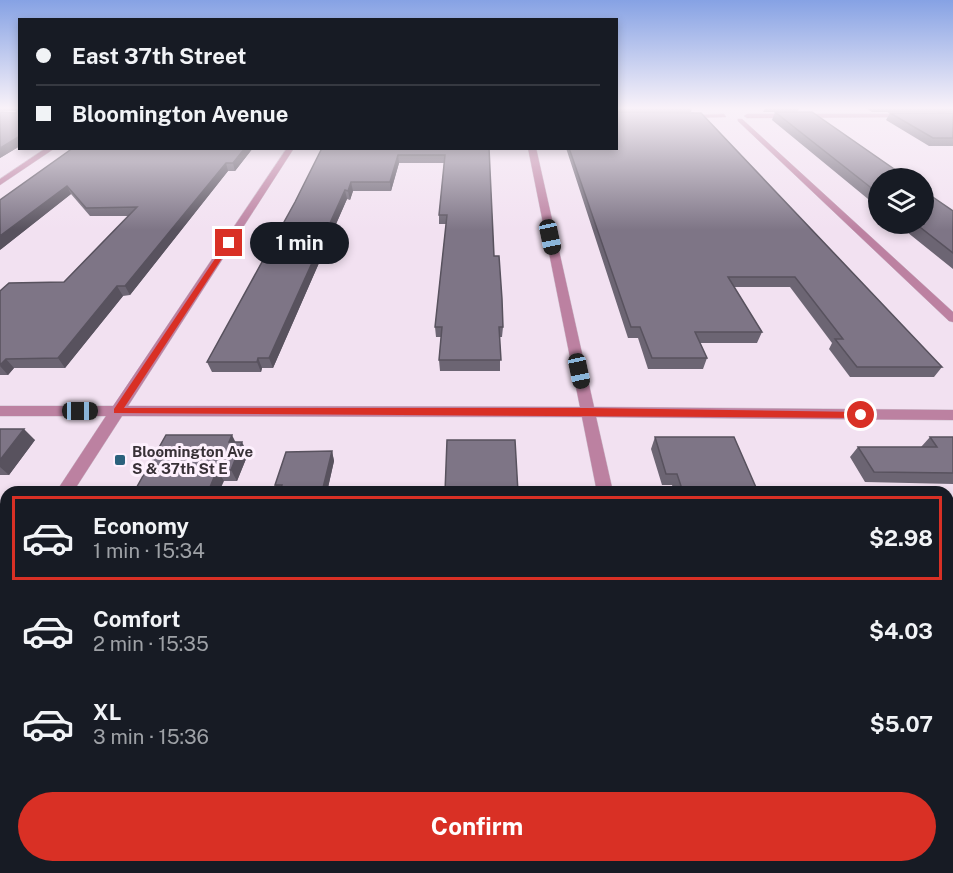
<!DOCTYPE html>
<html lang="en">
<head>
<meta charset="utf-8">
<style>
	:root { --surface:#171b24; --page:#242831; --text:#f1f3f6; --muted:#9ea1a6; --line:#363941; --accent:#d93025 }
	body { margin:0; font-family:"Public Sans",sans-serif; background:var(--page); color:var(--text); height:100vh; display:flex; flex-direction:column; font-size:22px; white-space:nowrap }
	* { box-sizing:border-box; margin:0 }
	p { font-size:20px; color:var(--muted) }
	.icon { flex:none; width:33px; height:33px; fill:none; stroke:currentColor; stroke-width:2; stroke-linecap:round; stroke-linejoin:round }
	.map { position:relative; flex:1; overflow:hidden }
	.side { position:absolute; left:0px; top:486px; width:954px; height:387px; display:flex; flex-direction:column; background:var(--surface); border-radius:18px 18px 0 0; box-shadow:0 3px 9px #0003 }
	.side>* { flex:none }
	.hud { position:absolute; left:18px; top:18px; width:600px; height:132px; border-radius:0px; box-shadow:0 3px 9px #0003; display:grid; align-content:center; height:132px; padding:0 18px; background:var(--surface) }
	.buttons { position:absolute; left:868px; top:168px; display:grid; gap:12px }
	.buttons a { display:grid; place-items:center; width:66px; height:66px; border-radius:50%; background:var(--surface); box-shadow:0 3px 9px #0003; font-size:30px }
	.end { position:absolute; width:27px; height:27px; margin:-14px; border:8px solid #d93025; background:#fff; box-shadow:0 0 0 3px #fff }
	.from { border-radius:50% }
	.bubble { position:absolute; height:42px; border-radius:21px; background:var(--surface); box-shadow:0 3px 9px #0003; font-size:20px; font-weight:700; line-height:42px; text-align:center }
	.car { position:absolute; width:18px; height:36px; margin:-18px -9px; border-radius:8px; box-shadow:0 0 4px 2px #0007; background:linear-gradient(#222 24%,#8ab4d8 0 40%,#222 0 76%,#8ab4d8 0 86%,#222 0) }
	.hud b { display:flex; align-items:center; gap:21px; height:57px; font-size:22px }
	.hud b+b { border-top:2px solid var(--line) }
	.hud i { width:15px; height:15px; background:var(--text) }
	ul { padding:10px 0 0; list-style:none }
	li { display:flex; align-items:center; gap:18px; height:84px; margin:0 12px 9px; padding:0 6px; border:3px solid transparent; border-radius:0px }
	li div { flex:1 }
	li b { display:block; font-size:22px }
	li em { font-style:normal; font-weight:700 }
	li.on { border-color:var(--accent) }
	li>.icon { width:54px; height:54px; stroke-width:1.5 }
	.cta { display:flex; gap:12px; margin-top:auto; padding:12px 18px }
	.cta a { flex:1; height:69px; border-radius:36px; background:var(--accent); color:#fff; font-size:24px; font-weight:700; line-height:69px; text-align:center }
	.map>svg:first-child { display:block }
</style>
</head>
<body>
<div class="map">
<svg width="953" height="873" viewBox="0 0 953 873">
	<rect width="100%" height="100%" fill="#f2e1f1"/>
	<g fill="none" stroke-linecap="round" stroke-linejoin="round">
		<!-- minor casing -->
		<g stroke="#cdbecc" stroke-width="1">
			<path id="minor" d="M 928,108 L 936,108 L 953,116 L 953,121 Z
				M 724,114 L 726,117 L 682,118 L 679,116 Z
				M 909,114 L 911,117 L 747,118 L 744,116 L 747,114 Z
				M 738,119 L 742,119 L 953,312 L 953,322 L 949,321 L 738,121 Z
				M 46,148 L 55,148 L 0,185 L 0,179 Z
				M 287,148 L 294,148 L 128,406 L 580,407 L 528,148 L 536,148 L 594,407 L 953,410 L 953,420 L 596,417 L 613,492 L 597,492 L 582,417 L 122,416 L 73,492 L 56,492 L 106,416 L 0,416 L 0,406 L 113,406 Z
				M 6,571 L 6,596 L 0,598 L 0,574 Z
				M 671,867 L 697,867 L 699,873 L 673,873 Z"/>
		</g>
		<!-- minor -->
		<use href="#minor" fill="#bc81a1" fill-rule="evenodd"/>
	</g>
	<!-- wall -->
	<path fill="#6c6573" d="M 0,108 L 20,108 L 20,146 L 0,158 L 17,111 L 0,111 Z
		M 616,108 L 692,108 L 691,112 L 616,112 Z
		M 765,108 L 799,108 L 798,112 L 763,112 Z
		M 866,108 L 953,108 L 953,112 L 872,112 Z
		M 775,112 L 879,178 L 879,208 L 772,120 Z
		M 890,113 L 953,113 L 953,146 L 929,146 L 886,120 Z
		M 73,148 L 253,148 L 235,171 L 228,171 L 130,295 L 123,296 L 65,368 L 14,368 L 8,375 L 0,375 L 0,291 L 64,282 L 129,216 L 90,216 L 71,194 L 0,250 Z
		M 489,148 L 494,256 L 503,327 L 502,337 L 500,337 L 500,371 L 440,371 L 439,360 L 441,337 L 436,337 L 435,327 L 446,224 L 439,224 L 439,215 L 444,163 L 399,163 L 391,191 L 353,191 L 350,200 L 347,199 L 273,368 L 262,368 L 261,372 L 212,372 L 207,362 L 295,202 L 319,154 Z
		M 566,148 L 616,148 L 942,367 L 934,377 L 850,377 L 829,349 L 832,343 L 790,287 L 734,287 L 762,332 L 757,343 L 700,343 L 707,358 L 703,369 L 648,369 L 638,338 L 628,338 Z
		M 953,211 L 953,269 L 897,224 L 924,224 Z
		M 0,429 L 35,440 L 9,475 L 0,475 Z
		M 655,437 L 758,492 L 674,492 L 672,485 L 662,485 L 651,449 Z
		M 930,437 L 953,437 L 953,484 L 865,482 L 850,457 L 858,447 L 921,447 Z
		M 236,442 L 248,454 L 237,481 L 224,481 L 134,492 Z
		M 332,451 L 334,461 L 327,492 L 278,492 L 275,485 Z
		M 948,537 L 953,537 L 953,581 L 948,581 Z
		M 948,641 L 953,641 L 953,686 L 948,686 Z
		M 795,867 L 948,867 L 951,873 L 797,873 Z"/>
	<!-- shaded-wall -->
	<path fill="#58525e" d="M 20,136 L 20,146 L 0,158 L 0,148 Z
		M 245,148 L 253,148 L 235,171 L 233,163 Z
		M 398,155 L 399,163 L 391,191 L 390,182 Z
		M 226,163 L 228,171 L 130,295 L 125,286 Z
		M 351,182 L 353,191 L 350,200 L 348,191 Z
		M 67,186 L 71,194 L 0,250 L 0,236 Z
		M 345,190 L 347,199 L 273,368 L 269,358 Z
		M 117,286 L 123,296 L 65,368 L 58,358 Z
		M 258,358 L 262,368 L 261,372 L 257,362 Z
		M 6,359 L 14,368 L 8,375 L 0,366 Z
		M 24,429 L 35,440 L 9,475 L 0,467 L 0,460 Z
		M 232,435 L 238,447 L 229,442 Z
		M 242,442 L 248,454 L 237,481 L 231,470 Z
		M 332,451 L 334,461 L 327,492 L 322,492 Z
		M 217,470 L 224,481 L 219,492 L 208,492 Z
		M 35,867 L 54,867 L 51,873 L 32,873 Z"/>
	<!-- building -->
	<path fill="#7e7586" stroke="#58525e" stroke-width="1.5" d="M 18,108 L 20,108 L 20,136 L 0,148 L 0,112 L 16,113 Z
		M 616,112 L 701,113 L 942,367 L 857,367 L 835,339 L 843,339 L 795,277 L 728,277 L 762,332 L 695,332 L 707,358 L 652,358 L 640,327 L 631,327 L 569,148 L 616,148 Z
		M 775,112 L 812,112 L 907,178 L 879,178 L 879,194 Z
		M 890,113 L 953,113 L 953,138 L 933,138 Z
		M 73,148 L 245,148 L 233,163 L 226,163 L 125,286 L 117,286 L 58,358 L 6,359 L 0,365 L 0,291 L 9,283 L 64,282 L 137,207 L 86,208 L 67,186 L 0,236 L 0,200 Z
		M 322,148 L 489,148 L 494,256 L 499,256 L 502,299 L 503,327 L 499,327 L 501,360 L 439,360 L 442,327 L 435,327 L 447,215 L 439,215 L 445,155 L 398,155 L 390,182 L 351,182 L 348,191 L 345,190 L 269,358 L 258,358 L 257,362 L 207,362 L 295,202 Z
		M 924,191 L 953,211 L 953,253 L 916,224 L 924,224 Z
		M 0,429 L 24,429 L 0,460 Z
		M 166,435 L 232,435 L 229,442 L 242,442 L 231,470 L 217,470 L 208,492 L 134,492 Z
		M 655,437 L 734,437 L 758,492 L 683,492 L 677,474 L 666,474 Z
		M 930,437 L 953,437 L 953,473 L 874,472 L 858,447 L 937,447 Z
		M 447,440 L 515,440 L 518,492 L 445,492 Z
		M 332,451 L 322,492 L 280,492 L 282,485 L 275,485 L 286,452 Z
		M 948,537 L 953,537 L 953,567 L 948,560 Z
		M 948,641 L 953,641 L 953,678 L 948,678 Z
		M 6,705 L 6,867 L 35,867 L 32,873 L 0,873 L 0,716 Z
		M 948,866 L 951,873 L 811,873 L 809,867 L 948,867 Z
		M 408,867 L 544,867 L 544,873 L 407,873 Z"/>
	<!-- sky -->
	<linearGradient id="sky" x2="0" y2="1"><stop stop-color="#86a2e4"/><stop offset="0.47" stop-color="#f9f2f9"/><stop offset="1" stop-color="#f9f2f9" stop-opacity="0"/></linearGradient>
	<rect width="953" height="230" fill="url(#sky)"/>
	<!-- route -->
	<path fill="#d93025" d="M 227,241 L 232,243 L 124,408 L 587,408 L 861,412 L 865,415 L 861,418 L 114,413 L 114,409 Z"/>
	<!-- markers -->
	<rect fill="#2a617c" stroke="#fdf0fd" stroke-width="2" x="114" y="454" width="12" height="12" rx="3"/>
	<g text-anchor="middle" dominant-baseline="central" stroke-width="6" stroke-linejoin="round" paint-order="stroke">
		<!-- poi labels -->
		<g font-size="15" font-weight="bold" fill="#383137" stroke="#fdf0fd" text-anchor="start">
			<text x="132" y="451">Bloomington Ave<tspan x="132" dy="17">S &amp; 37th St E</tspan></text>
		</g>
	</g>
</svg>
<div class="buttons">
<a><svg class="icon" aria-label="layers" viewBox="0 0 24 24"><path d="M12 4l9 5-9 5-9-5zM3 14l9 5 9-5"/></svg></a>
</div>
<i class="end from" style="left:861px;top:415px"></i>
<i class="end" style="left:229px;top:243px"></i>
<div class="bubble" style="left:250px;top:222px;width:99px">1 min</div>
<i class="car" style="left:550px;top:237px;rotate:168deg"></i>
<i class="car" style="left:579px;top:371px;rotate:168deg"></i>
<i class="car" style="left:80px;top:411px;rotate:90deg"></i>
<div class="hud">
<b><i class="from"></i>East 37th Street</b>
<b><i></i>Bloomington Avenue</b>
</div>
<section class="side">
<ul>
<li class="on"><svg class="icon" aria-label="car" viewBox="0 0 24 24"><path d="M5 17H2v-5l4-1 3-4h7l3 4 3 1v5h-3M9 17h6M6 11h13"/><circle cx="7" cy="17" r="2"/><circle cx="17" cy="17" r="2"/></svg><div><b>Economy</b><p>1 min · 15:34</p></div><em>$2.98</em></li>
<li><svg class="icon" aria-label="car" viewBox="0 0 24 24"><path d="M5 17H2v-5l4-1 3-4h7l3 4 3 1v5h-3M9 17h6M6 11h13"/><circle cx="7" cy="17" r="2"/><circle cx="17" cy="17" r="2"/></svg><div><b>Comfort</b><p>2 min · 15:35</p></div><em>$4.03</em></li>
<li><svg class="icon" aria-label="car" viewBox="0 0 24 24"><path d="M5 17H2v-5l4-1 3-4h7l3 4 3 1v5h-3M9 17h6M6 11h13"/><circle cx="7" cy="17" r="2"/><circle cx="17" cy="17" r="2"/></svg><div><b>XL</b><p>3 min · 15:36</p></div><em>$5.07</em></li>
</ul>
<div class="cta"><a>Confirm</a></div>
</section>
</div>
</body>
</html>
